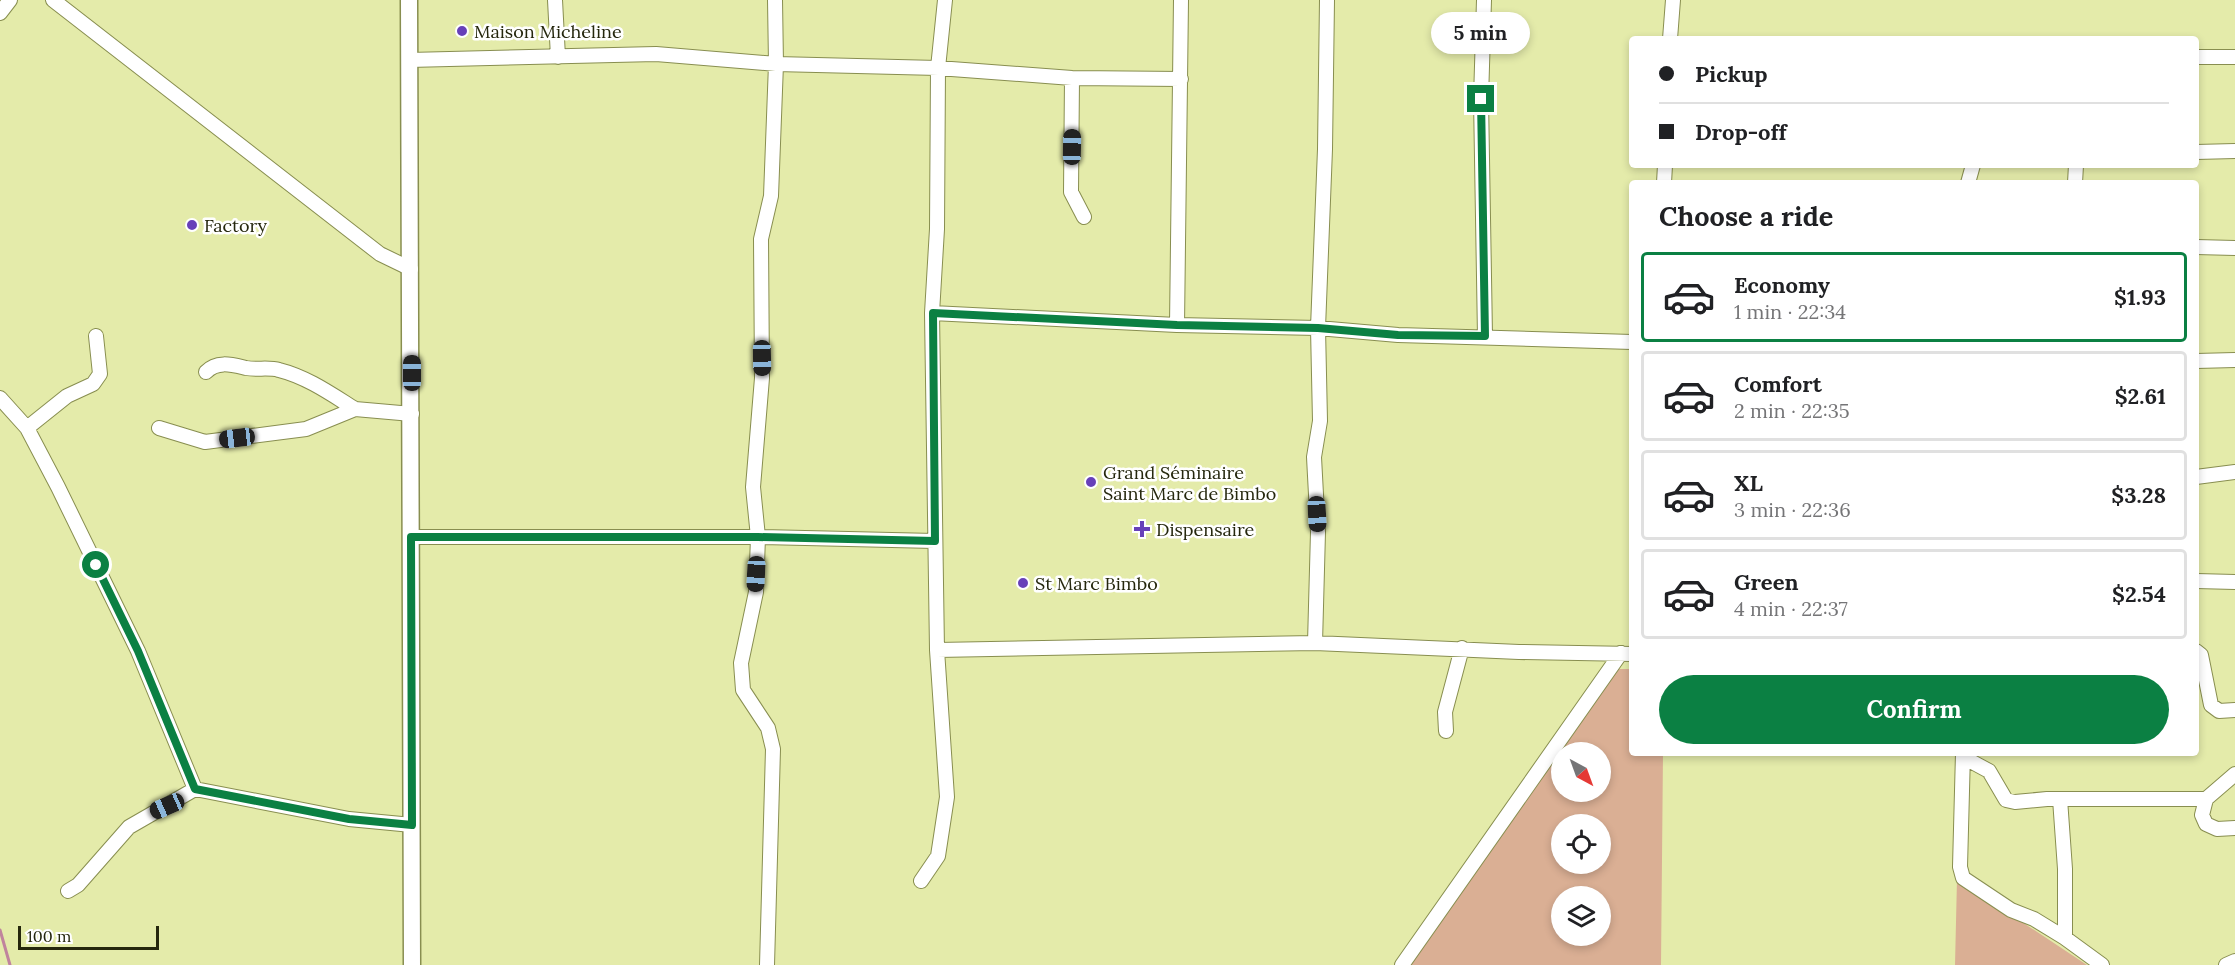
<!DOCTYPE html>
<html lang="en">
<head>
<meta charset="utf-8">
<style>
	:root { --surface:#fff; --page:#f6f6f6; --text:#202124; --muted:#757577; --line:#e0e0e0; --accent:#0b8043 }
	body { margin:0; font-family:Lora,serif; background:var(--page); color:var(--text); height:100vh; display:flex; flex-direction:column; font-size:22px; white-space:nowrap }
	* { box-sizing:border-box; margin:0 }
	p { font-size:20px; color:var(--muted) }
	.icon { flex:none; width:33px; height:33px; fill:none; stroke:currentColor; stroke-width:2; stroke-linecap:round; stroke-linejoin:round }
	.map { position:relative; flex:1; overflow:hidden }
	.panel { position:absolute; left:1629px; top:180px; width:570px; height:576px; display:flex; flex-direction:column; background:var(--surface); border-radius:6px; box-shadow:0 3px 9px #0003 }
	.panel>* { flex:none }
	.hud { position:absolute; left:1629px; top:36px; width:570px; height:132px; border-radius:6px; box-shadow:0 3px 9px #0003; display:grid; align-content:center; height:132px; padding:0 30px; background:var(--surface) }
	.needle { width:39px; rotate:139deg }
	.fabs { position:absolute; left:1551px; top:742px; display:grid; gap:12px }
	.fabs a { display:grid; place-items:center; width:60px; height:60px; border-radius:50%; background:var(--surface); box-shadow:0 3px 9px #0003; font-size:30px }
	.scale { position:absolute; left:18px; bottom:15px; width:141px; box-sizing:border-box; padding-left:6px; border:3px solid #25270d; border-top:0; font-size:16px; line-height:21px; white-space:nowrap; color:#25270d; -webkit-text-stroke:4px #fff; paint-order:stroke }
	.end { position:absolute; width:27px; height:27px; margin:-14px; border:8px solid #0b8043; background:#fff; box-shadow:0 0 0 3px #fff }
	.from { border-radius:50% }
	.bubble { position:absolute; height:42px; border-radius:21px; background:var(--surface); box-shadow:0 3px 9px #0003; font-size:20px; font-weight:800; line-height:42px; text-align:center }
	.car { position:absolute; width:18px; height:36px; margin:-18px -9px; border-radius:8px; box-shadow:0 0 4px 2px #0007; background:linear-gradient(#222 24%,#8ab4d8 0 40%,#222 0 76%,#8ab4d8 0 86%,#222 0) }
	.hud b { display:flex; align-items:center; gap:21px; height:57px; font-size:22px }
	.hud b+b { border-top:2px solid var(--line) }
	.hud i { width:15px; height:15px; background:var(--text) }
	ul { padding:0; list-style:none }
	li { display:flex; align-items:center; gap:18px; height:90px; margin:0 12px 9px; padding:0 18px; border:3px solid var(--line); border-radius:6px }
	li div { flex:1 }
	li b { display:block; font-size:22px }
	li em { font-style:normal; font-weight:800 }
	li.selected { border-color:var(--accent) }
	li>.icon { width:54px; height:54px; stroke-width:1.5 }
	h2 { padding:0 30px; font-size:27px; line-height:72px }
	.action { display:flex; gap:12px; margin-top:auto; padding:12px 30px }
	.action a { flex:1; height:69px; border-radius:36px; background:var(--accent); color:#fff; font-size:24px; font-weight:800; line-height:69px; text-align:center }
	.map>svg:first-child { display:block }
</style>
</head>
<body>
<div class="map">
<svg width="2235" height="965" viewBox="0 0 2235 965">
	<rect width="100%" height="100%" fill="#e4ebaa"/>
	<!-- green -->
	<path fill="#daaf94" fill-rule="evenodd" d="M 1618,669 L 1632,669 L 1632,753 L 1663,753 L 1661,965 L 1408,965 ZM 1562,753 L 1600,753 L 1600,792 L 1562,792 ZM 1562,825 L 1600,825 L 1600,864 L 1562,864 ZM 1562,897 L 1600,897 L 1600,936 L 1562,936 Z
		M 1957,879 L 2087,965 L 1955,965 Z"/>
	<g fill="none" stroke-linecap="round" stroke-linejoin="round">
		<!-- stream -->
		<path stroke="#c0849d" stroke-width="3" d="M 0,930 L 10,965"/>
		<!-- minor casing -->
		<g stroke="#888e50" stroke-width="16">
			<path id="minor" d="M 53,0 L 380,254 L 411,269
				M 555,0 L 558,57
				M 1484,0 L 1481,99 L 1485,336
				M 0,13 L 10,0
				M 1670,39 L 1673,0
				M 2196,57 L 2235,57
				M 409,60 L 656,54 L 776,64 L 938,68 L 1072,78 L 1181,79
				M 1072,78 L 1071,192 L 1084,217
				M 2196,152 L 2235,151
				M 1664,183 L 1665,165
				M 1968,183 L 1973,165
				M 2075,183 L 2076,165
				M 2196,247 L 2235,248
				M 932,313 L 1177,325 L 1318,328 L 1398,335 L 1632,342
				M 1177,325 L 1181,0
				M 2196,361 L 2235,360
				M 206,372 C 217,360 233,365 246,368 C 257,370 269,367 279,370 C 307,377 331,394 355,409
				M 0,398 L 27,428 L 58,487 L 138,651 L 195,789 L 349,819 L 412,825
				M 27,428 L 67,396 L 93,384 L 100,374 L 96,336
				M 159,428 L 205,442 L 306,429 L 355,409 L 412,414
				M 2196,477 L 2235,472
				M 411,537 L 758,537 L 935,541
				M 2196,581 L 2235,582
				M 1315,643 L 1318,532 L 1314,457 L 1320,421 L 1318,328 L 1325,149 L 1327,0
				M 937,650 L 1315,643 L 1519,652 L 1632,654
				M 2196,651 L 2201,655 L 2211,705 L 2219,711 L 2235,710
				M 1446,731 L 1445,712 L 1462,648
				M 1963,753 L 1960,867 L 1963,878 L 2011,910 L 2034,919 L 2065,938 L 2102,965
				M 1963,757 L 1989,771 L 2006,800 L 2015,802 L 2047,799 L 2206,799 L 2202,815 L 2206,824 L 2217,829 L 2235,828
				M 2060,799 L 2065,869 L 2065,938
				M 2206,799 L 2235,774
				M 921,881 L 938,856 L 947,797 L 937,650 L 932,313 L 937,229 L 938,68 L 945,0
				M 68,891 L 78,885 L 129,827 L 195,789
				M 767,965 L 773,749 L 768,728 L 743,690 L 741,663 L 756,592 L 758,537 L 753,487 L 762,378 L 761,239 L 771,196 L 776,64 L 775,0
				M 1402,965 L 1621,653
				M 2226,965 L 2235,961"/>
		</g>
		<!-- major casing -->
		<g stroke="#888e50" stroke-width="19">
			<path id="major" d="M 409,0 L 412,965"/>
		</g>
		<!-- minor -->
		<use href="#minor" stroke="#fff" stroke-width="14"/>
		<!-- major -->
		<use href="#major" stroke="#fff" stroke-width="16"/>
	</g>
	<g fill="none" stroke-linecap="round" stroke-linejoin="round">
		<!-- route -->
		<path stroke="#0b8043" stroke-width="8" d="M 96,565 L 138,651 L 195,789 L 349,819 L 412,825 L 411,537 L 758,537 L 935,541 L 933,313 L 1177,325 L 1318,328 L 1398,335 L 1485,336 L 1481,99"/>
	</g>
	<!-- markers -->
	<g fill="#6740b9" stroke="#fff" stroke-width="2">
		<circle cx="462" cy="31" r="6"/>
		<circle cx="192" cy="225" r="6"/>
		<circle cx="1091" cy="482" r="6"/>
		<path d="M1139 520h6v6h6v6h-6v6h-6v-6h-6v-6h6z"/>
		<circle cx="1023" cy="583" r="6"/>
	</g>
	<g text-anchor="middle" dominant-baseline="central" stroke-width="5" stroke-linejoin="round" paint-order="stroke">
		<!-- poi labels -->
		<g font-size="18" fill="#25270d" stroke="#fff" text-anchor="start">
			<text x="474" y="31">Maison Micheline</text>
			<text x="204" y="225">Factory</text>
			<text x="1103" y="472">Grand Séminaire<tspan x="1103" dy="21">Saint Marc de Bimbo</tspan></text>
			<text x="1156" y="529">Dispensaire</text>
			<text x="1035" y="583">St Marc Bimbo</text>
		</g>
	</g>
</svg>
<div class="fabs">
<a><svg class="needle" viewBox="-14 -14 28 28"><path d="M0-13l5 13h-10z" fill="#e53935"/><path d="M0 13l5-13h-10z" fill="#757577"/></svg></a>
<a><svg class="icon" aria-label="locate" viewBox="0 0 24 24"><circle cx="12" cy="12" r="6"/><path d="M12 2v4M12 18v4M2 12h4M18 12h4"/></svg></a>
<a><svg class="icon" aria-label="layers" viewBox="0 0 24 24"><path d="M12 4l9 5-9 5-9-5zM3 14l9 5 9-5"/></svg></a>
</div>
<div class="scale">100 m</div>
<i class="end from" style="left:96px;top:565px"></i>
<i class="end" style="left:1481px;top:99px"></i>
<div class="bubble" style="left:1431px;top:12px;width:99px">5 min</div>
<i class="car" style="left:1072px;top:147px;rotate:1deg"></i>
<i class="car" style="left:762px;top:358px;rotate:179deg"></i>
<i class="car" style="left:412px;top:373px;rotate:0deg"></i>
<i class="car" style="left:237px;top:438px;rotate:263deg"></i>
<i class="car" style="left:1317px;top:514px;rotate:177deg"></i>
<i class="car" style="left:756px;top:574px;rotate:183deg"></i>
<i class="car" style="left:167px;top:806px;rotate:246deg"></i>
<div class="hud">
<b><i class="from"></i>Pickup</b>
<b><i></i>Drop-off</b>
</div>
<section class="panel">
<h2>Choose a ride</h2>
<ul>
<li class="selected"><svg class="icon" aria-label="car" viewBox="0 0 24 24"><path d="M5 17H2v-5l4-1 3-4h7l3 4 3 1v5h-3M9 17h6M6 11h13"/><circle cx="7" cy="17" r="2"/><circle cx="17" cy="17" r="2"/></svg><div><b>Economy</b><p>1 min · 22:34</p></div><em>$1.93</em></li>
<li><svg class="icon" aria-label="car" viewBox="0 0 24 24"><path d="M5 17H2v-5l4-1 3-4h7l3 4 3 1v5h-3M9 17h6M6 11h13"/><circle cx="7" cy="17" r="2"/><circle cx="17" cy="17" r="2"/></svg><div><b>Comfort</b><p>2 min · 22:35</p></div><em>$2.61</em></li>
<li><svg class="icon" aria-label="car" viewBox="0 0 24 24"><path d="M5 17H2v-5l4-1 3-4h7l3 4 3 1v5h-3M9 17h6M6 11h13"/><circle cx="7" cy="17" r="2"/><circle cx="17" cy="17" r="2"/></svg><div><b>XL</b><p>3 min · 22:36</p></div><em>$3.28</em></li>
<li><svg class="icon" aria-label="car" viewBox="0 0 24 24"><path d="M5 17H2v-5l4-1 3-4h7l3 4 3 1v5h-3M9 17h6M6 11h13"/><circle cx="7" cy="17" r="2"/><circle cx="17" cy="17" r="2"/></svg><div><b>Green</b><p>4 min · 22:37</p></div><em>$2.54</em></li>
</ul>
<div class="action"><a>Confirm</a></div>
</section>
</div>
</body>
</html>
